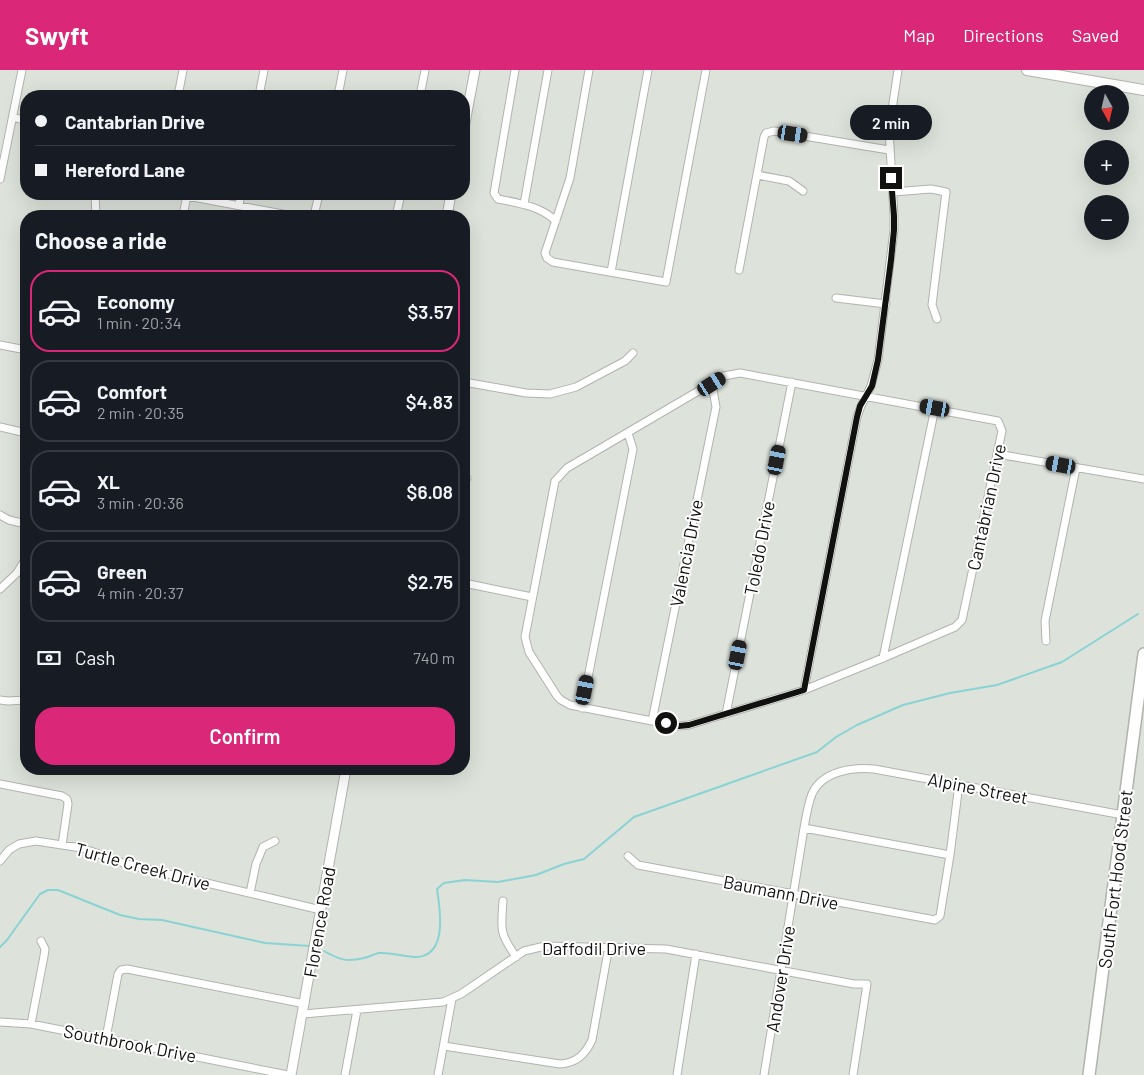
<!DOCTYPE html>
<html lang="en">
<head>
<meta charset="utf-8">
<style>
	:root { --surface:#171b24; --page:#20242c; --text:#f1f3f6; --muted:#9ea1a6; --line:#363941; --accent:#db2777 }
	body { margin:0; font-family:Barlow,sans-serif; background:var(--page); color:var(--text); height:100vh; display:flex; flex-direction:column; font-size:19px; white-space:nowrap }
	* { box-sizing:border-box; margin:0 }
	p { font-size:16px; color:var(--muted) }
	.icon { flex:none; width:28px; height:28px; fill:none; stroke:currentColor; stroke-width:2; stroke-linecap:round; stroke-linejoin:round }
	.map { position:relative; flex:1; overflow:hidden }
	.sheet { position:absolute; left:20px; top:140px; width:450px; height:565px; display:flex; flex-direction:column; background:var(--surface); border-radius:20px; box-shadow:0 5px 20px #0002 }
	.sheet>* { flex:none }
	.top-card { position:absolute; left:20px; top:20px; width:450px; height:110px; border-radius:20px; box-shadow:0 5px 20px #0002; display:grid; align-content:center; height:110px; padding:0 15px; background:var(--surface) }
	.needle { width:32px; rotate:172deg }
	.buttons { position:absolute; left:1084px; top:15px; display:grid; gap:10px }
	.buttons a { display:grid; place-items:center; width:45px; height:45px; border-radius:50%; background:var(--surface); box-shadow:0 5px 20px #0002; font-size:25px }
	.end { position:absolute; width:22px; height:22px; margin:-11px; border:6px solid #111210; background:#fff; box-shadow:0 0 0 2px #fff }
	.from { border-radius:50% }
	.bubble { position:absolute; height:35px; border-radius:18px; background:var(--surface); box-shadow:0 5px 20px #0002; font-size:16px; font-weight:600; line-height:35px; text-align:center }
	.car { position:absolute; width:15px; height:30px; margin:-15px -8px; border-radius:6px; box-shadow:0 0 4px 1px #0007; background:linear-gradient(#222 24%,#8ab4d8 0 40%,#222 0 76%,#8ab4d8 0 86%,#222 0) }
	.top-card b { display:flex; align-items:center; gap:18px; height:48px; font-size:19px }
	.top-card b+b { border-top:1px solid var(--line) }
	.top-card i { width:12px; height:12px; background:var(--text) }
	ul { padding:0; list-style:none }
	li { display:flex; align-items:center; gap:15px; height:82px; margin:0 10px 8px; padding:0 5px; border:2px solid var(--line); border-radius:20px }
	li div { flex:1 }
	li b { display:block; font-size:19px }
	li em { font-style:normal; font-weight:600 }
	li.selected { border-color:var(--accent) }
	li>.icon { width:45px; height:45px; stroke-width:1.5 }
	h2 { padding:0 15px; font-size:22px; line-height:60px }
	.pay { display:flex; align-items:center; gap:12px; height:55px; padding:0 15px; font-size:19px }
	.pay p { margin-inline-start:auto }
	.button { display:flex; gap:10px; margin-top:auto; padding:10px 15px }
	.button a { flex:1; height:58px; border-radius:20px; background:var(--accent); color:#fff; font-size:20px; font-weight:600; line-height:58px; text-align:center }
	header { display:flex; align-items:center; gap:30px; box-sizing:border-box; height:70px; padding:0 25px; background:var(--accent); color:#fff }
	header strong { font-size:24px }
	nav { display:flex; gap:28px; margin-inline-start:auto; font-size:18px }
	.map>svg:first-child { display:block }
</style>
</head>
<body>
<header>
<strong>Swyft</strong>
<nav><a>Map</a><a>Directions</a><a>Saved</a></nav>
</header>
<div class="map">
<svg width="1144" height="1005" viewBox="0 0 1144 1005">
	<rect width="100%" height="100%" fill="#dde2da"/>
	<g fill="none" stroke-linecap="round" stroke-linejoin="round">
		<!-- stream -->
		<path stroke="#8ad3d5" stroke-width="2" d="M 0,877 L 7,870 L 40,824 L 48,820 L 58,820 L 120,845 L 139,849 L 162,850 L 265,873 L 310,876
			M 324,881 C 340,890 346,892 364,888 C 369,887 374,884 379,883 C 391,882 405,887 417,887 C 448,885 440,839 437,819 L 444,813 L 465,810 L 498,812 L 536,805 L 564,794 L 584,789 L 634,747 L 817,682 L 836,667 L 857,655 L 903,635 L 950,623 L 997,615 L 1062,592 L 1138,544"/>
		<!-- minor casing -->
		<g stroke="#b0b4ad" stroke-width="9">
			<path id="minor" d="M 515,0 L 494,123 L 498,129 C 518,133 540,136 556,151
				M 589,0 L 570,108 L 545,183 L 547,188 L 553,192 L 666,212 L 706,0
				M 178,26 L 183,0
				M 259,26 L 264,0
				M 338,26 L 343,0
				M 420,26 L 425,0
				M 13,47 L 26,51
				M 757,105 L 789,111 L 803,121
				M 0,109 L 22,0
				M 893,122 L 931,119 L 946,122 L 932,235 L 937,249
				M 95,124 L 96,146
				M 177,124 L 293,146
				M 524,134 L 548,0
				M 239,135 L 241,124
				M 183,146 L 187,125
				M 314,146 L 319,124
				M 396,146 L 401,124
				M 739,200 L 764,67 L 766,63 L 774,61 L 889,80
				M 611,202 L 648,0
				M 836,228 L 886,234
				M 0,275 L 26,280
				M 740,303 L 998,351 L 1002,361 L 962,550 L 955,557 L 883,588 L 804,620 L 689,655 L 679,656 L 652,651 L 570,635 L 561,630 L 557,626 L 529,582 L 525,567 L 555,411 L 567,398 L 724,306 Z
				M 464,312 L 526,323 L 550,324 L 576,317 L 625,291 L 633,283
				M 0,357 L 26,363
				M 997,384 L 1144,409
				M 464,412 L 467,408
				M 0,445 L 9,450 L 26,454
				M 464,513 L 532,527
				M 0,519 L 17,503 L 26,488
				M 1046,571 L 1045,551 L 1076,398
				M 883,588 L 935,338
				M 804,620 L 857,347 L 861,336 L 871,316 L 878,290 L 894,160 L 894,146 L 889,59 L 898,0
				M 0,630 L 8,631 L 26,630
				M 582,638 L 633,379 L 628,363
				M 726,644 L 792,312
				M 652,651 L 716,337 L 712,314
				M 0,714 L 62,726 L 67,729 L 68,734 L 62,775
				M 804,758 L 950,785
				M 628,786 L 638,795 L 935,850 L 940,846 L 950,785 L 959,714
				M 0,791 L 9,780 L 19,774 L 36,771 L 62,775 L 82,778 L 126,794 L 321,840
				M 250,823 L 256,794 L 263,777 L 275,771
				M 503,831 C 501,860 499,862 516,887
				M 303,944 L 443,932 L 461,924 L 524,881 L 545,876 L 666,879 L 854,914 L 867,914 L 853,1005
				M 0,952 L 31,954 L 288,1005
				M 31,954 L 44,886 L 45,879 L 41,871
				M 106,968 L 118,904 L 121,900 L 127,899 L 305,934
				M 444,976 L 560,994 C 576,993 585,985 592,970 L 609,876
				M 345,1005 L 357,940
				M 438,1005 L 452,929
				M 677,1005 L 696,884
				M 764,1005 L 804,758 C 806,746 808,734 812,724 C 822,701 853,697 874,699 L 1123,745"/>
		</g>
		<!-- tertiary casing -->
		<g stroke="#b0b4ad" stroke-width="11">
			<path id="tertiary" d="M 464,58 L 475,0
				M 447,146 L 451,124
				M 291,1005 L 346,699"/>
		</g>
		<!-- secondary casing -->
		<g stroke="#b0b4ad" stroke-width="12">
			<path id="secondary" d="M 1027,0 L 1144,20"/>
		</g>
		<!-- trunk casing -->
		<g stroke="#b0b4ad" stroke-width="14">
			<path id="trunk" d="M 1089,1005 L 1144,584"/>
		</g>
		<!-- minor -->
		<use href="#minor" stroke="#fff" stroke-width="7"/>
		<!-- tertiary -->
		<use href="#tertiary" stroke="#fff" stroke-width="9"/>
		<!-- secondary -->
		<use href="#secondary" stroke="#fff" stroke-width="10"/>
		<!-- trunk -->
		<use href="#trunk" stroke="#fff" stroke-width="11"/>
	</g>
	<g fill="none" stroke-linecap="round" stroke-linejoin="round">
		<!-- route -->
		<path stroke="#111210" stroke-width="6" d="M 666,653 L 679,656 L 689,655 L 804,620 L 857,347 L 860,336 L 872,316 L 878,290 L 891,190 L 894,160 L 894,146 L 891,108"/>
	</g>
	<g text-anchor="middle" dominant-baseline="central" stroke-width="4" stroke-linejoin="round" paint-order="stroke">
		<!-- street labels -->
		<g font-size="18" fill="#111210" stroke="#fff">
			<text transform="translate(986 437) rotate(-78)">Cantabrian Drive</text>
			<text transform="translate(759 478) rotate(-79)">Toledo Drive</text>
			<text transform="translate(686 483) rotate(-79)">Valencia Drive</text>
			<text transform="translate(978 718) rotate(11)">Alpine Street</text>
			<text transform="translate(143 796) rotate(15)">Turtle Creek Drive</text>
			<text transform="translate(1115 809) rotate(-83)">South Fort Hood Street</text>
			<text transform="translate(781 822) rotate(11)">Baumann Drive</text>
			<text transform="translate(319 852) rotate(-80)">Florence Road</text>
			<text x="594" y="878">Daffodil Drive</text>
			<text transform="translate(780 909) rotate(-81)">Andover Drive</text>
			<text transform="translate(130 973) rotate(11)">Southbrook Drive</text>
		</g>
	</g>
</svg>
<div class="buttons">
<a><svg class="needle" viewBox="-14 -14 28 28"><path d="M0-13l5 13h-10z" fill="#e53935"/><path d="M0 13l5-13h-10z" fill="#9ea1a6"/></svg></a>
<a>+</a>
<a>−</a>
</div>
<i class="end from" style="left:666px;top:653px"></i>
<i class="end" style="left:891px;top:108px"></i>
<div class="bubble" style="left:850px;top:35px;width:82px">2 min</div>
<i class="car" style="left:793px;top:64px;rotate:99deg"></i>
<i class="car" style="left:712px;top:314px;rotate:58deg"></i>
<i class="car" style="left:935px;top:338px;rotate:280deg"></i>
<i class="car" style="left:777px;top:390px;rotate:11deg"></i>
<i class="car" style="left:1061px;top:395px;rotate:280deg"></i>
<i class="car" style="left:738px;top:585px;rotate:11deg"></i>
<i class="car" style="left:585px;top:620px;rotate:11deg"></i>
<div class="top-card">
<b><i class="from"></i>Cantabrian Drive</b>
<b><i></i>Hereford Lane</b>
</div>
<section class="sheet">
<h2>Choose a ride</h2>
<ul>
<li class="selected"><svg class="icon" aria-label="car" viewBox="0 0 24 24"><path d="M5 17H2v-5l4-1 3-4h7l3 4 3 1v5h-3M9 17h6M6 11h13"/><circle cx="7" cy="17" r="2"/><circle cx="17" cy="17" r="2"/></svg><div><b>Economy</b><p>1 min · 20:34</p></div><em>$3.57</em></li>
<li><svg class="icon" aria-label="car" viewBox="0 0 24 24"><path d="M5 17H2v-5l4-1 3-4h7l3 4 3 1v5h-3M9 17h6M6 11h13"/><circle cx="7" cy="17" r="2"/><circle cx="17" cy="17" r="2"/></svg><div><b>Comfort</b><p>2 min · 20:35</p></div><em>$4.83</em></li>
<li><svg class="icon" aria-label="car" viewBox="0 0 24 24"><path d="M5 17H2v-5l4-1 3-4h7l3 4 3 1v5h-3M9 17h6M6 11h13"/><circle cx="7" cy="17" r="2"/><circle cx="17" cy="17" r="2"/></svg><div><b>XL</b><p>3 min · 20:36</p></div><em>$6.08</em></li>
<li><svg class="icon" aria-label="car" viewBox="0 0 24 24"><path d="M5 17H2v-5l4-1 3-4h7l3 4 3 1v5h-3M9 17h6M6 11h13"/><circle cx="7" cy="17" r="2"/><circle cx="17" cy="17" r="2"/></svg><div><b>Green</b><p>4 min · 20:37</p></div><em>$2.75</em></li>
</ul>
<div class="pay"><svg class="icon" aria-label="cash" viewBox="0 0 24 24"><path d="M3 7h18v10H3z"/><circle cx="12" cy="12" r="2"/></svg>Cash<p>740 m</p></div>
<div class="button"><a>Confirm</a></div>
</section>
</div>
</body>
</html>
